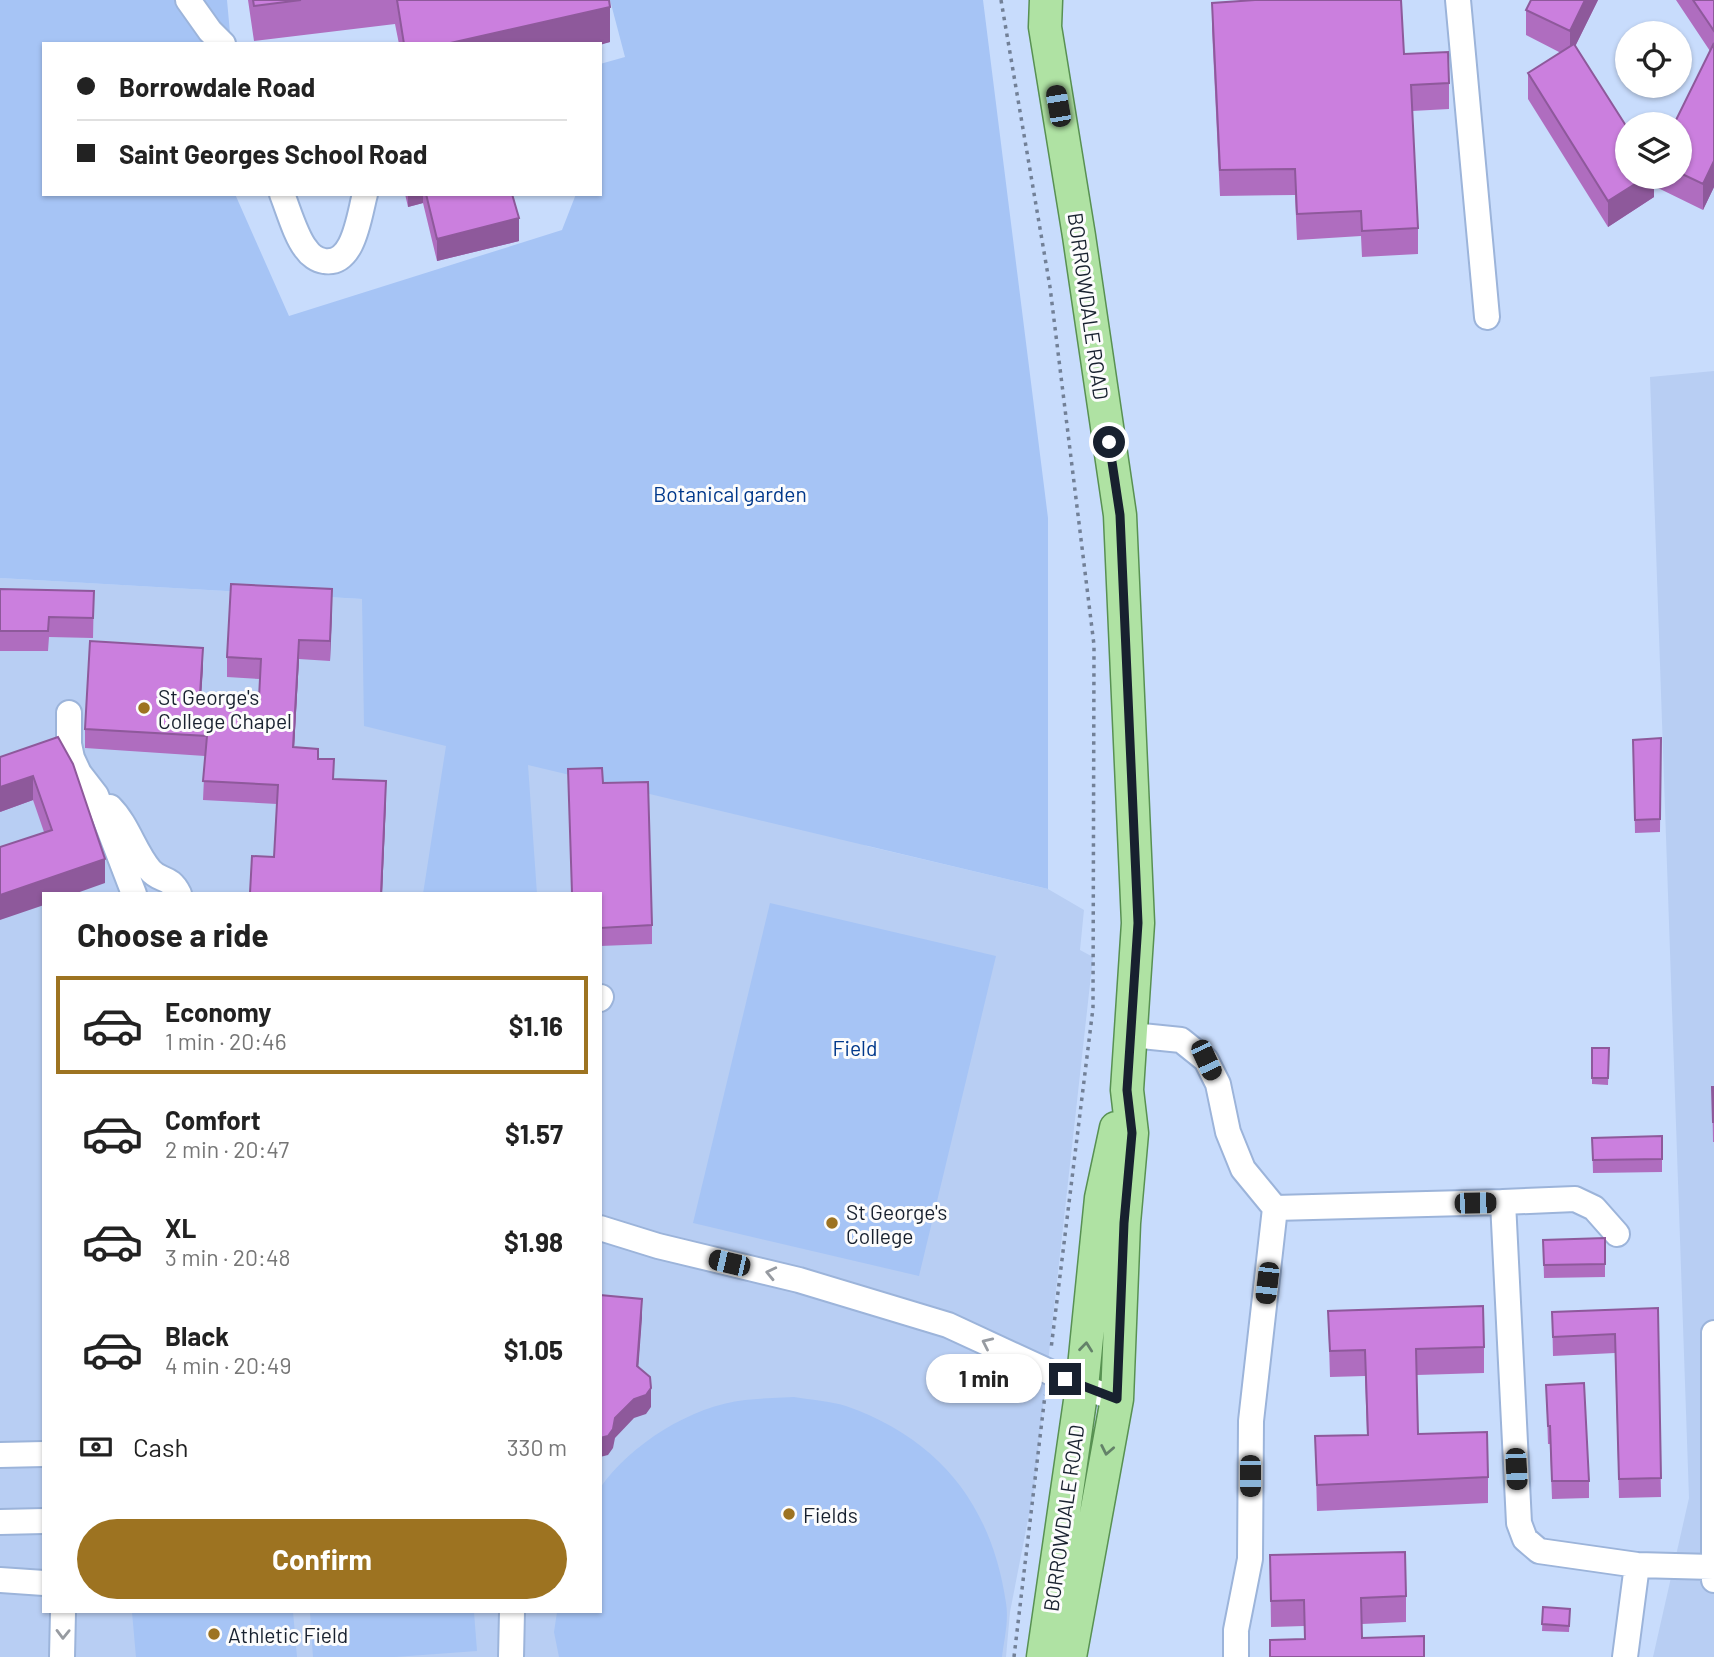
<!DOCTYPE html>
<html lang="en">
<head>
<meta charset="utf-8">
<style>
	:root { --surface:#fff; --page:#f2f2f2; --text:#222; --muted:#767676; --line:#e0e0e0; --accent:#9d7321 }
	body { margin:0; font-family:Barlow,sans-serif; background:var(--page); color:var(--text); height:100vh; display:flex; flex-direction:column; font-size:26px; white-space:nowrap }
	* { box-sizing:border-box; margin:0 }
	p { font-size:23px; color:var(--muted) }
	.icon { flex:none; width:38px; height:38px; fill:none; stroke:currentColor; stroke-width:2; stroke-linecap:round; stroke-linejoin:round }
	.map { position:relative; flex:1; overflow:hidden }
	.drawer { position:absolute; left:42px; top:892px; width:560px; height:721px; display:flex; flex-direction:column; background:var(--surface); border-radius:0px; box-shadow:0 2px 5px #0004 }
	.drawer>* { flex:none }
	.top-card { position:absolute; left:42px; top:42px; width:560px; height:154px; border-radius:0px; box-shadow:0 2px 5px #0004; display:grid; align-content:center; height:154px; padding:0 35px; background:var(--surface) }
	.controls { position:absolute; left:1615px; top:21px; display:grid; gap:14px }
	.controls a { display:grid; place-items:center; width:77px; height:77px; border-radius:50%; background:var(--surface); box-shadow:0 2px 5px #0004; font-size:35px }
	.end { position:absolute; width:32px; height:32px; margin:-16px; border:9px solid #18212f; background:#fff; box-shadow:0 0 0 4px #fff }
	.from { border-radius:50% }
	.bubble { position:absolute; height:49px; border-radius:24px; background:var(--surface); box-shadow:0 2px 5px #0004; font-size:23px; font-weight:700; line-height:49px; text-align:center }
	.car { position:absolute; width:21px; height:42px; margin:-21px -10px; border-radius:9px; box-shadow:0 0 5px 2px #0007; background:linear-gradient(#222 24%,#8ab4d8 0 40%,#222 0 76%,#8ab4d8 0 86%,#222 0) }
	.top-card b { display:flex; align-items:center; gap:24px; height:66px; font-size:26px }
	.top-card b+b { border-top:2px solid var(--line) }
	.top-card i { width:18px; height:18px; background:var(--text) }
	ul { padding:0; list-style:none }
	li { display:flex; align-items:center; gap:21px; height:98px; margin:0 14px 10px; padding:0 21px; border:4px solid transparent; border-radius:0px }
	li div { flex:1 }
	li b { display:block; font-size:26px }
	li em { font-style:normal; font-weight:700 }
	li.selected { border-color:var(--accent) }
	li>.icon { width:63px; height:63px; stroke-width:1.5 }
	h2 { padding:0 35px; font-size:32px; line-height:84px }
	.pay { display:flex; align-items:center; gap:18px; height:77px; padding:0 35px; font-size:26px }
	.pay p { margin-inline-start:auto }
	.cta { display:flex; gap:14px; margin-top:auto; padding:14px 35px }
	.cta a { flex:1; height:80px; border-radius:42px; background:var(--accent); color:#fff; font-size:28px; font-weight:700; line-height:80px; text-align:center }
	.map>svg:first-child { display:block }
</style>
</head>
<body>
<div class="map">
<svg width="1714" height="1657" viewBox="0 0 1714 1657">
	<rect width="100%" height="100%" fill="#c8dcfc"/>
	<!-- built -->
	<path fill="#b8cef3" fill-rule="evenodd" d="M 1714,371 L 1714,1657 L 1653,1657 L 1689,1498 L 1650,377 Z
		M 0,578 L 362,599 L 867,846 L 1048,889 L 1084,910 L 1080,950 L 1093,957 L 1034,1489 L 1010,1612 L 1006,1657 L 0,1657 ZM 44,894 L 600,894 L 600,1612 L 44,1612 Z"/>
	<!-- green -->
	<path fill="#a6c4f5" d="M 0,0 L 227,0 L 231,44 L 44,44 L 44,194 L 235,194 L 289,316 L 562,230 L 576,194 L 600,194 L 600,64 L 625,57 L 610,0 L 983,0 L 1048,518 L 1048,889 L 528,765 L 537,894 L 423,894 L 446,746 L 364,726 L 362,599 L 0,578 Z
		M 770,903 L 996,956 L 919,1276 L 693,1223 Z
		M 794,1397 C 811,1400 830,1401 846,1406 C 940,1439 992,1506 1006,1603 C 1009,1620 1004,1640 1002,1657 L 559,1657 L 554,1632 L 557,1612 L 600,1612 L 600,1488 C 631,1444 691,1406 745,1400 C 761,1398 777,1398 794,1397 Z
		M 132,1612 L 293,1612 L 297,1657 L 136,1657 Z
		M 310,1612 L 474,1612 L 477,1651 L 395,1657 L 313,1657 Z"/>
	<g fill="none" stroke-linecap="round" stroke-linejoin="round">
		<!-- minor casing -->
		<g stroke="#9cb4da" stroke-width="28">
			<path id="minor" d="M 188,0 L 210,31 L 223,44
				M 1458,0 L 1487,317
				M 282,194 C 288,209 296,237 306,249 C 310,255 317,260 324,261 C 354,266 359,216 365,194
				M 69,713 L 69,744 L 72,758 L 79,773 L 96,795 L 134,894
				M 110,807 C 128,825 134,851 150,870 C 160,882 170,875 179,894
				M 600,999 L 601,997
				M 1132,1035 L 1181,1040 L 1206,1060 L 1218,1084 L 1228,1132 L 1243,1169 L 1275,1208 L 1503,1202
				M 600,1228 L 658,1246 L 799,1280 L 948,1325 L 1082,1387 L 1117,1399
				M 1617,1234 L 1594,1208 L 1575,1199 L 1503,1202 L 1519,1523 L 1525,1539 L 1539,1551 L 1637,1565 L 1713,1567
				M 1714,1333 L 1714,1580
				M 0,1455 L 44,1454
				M 0,1522 L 44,1521
				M 0,1580 L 44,1583
				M 62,1657 L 63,1612
				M 511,1657 L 512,1612
				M 1236,1657 L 1236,1630 L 1250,1559 L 1251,1421 L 1275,1208
				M 1625,1657 L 1637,1565"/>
		</g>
		<!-- major casing -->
		<g stroke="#589152" stroke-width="35">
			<path id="major" d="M 1046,0 L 1045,27 L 1079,236 L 1120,515 L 1138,923 L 1127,1090 L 1132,1133 L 1124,1223 L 1117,1399 L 1070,1657
				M 1043,1657 L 1082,1387 L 1101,1198 L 1116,1128"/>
		</g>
		<!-- path -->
		<path stroke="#728097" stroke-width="3.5" stroke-dasharray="3.5 5" stroke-linecap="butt" d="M 1001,0 L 1050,287 L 1094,645 L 1093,1008 L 1051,1349
			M 1014,1657 L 1045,1395"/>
		<!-- minor -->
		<use href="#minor" stroke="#fff" stroke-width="24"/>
		<!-- major -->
		<use href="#major" stroke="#afe2a3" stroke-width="32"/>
	</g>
	<!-- wall -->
	<path fill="#af6dbf" d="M 248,0 L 609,0 L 610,42 L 600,44 L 399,44 L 395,24 L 254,41 Z
		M 1254,0 L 1401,0 L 1404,54 L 1449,83 L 1449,109 L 1412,111 L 1418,228 L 1418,254 L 1362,257 L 1361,236 L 1297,240 L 1295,195 L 1220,196 L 1212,29 L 1212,3 L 1254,1 Z
		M 1531,0 L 1598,0 L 1575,46 L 1654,177 L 1654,197 L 1608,227 L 1528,99 L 1528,73 L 1561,53 L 1526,35 L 1526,10 Z
		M 1676,0 L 1714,0 L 1714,187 L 1703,210 L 1656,187 L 1656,177 L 1680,177 L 1680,124 L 1710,51 Z
		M 405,194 L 452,194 L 519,241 L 437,261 L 423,203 L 408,207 Z
		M 0,589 L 94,591 L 93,638 L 49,637 L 48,651 L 0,651 Z
		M 332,609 L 330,661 L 299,659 L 294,748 L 318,759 L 334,779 L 386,800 L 382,894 L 250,894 L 252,856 L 274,857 L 277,804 L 203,800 L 205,756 L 85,748 L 85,729 L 203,667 L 201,694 L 259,698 L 260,679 L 227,677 L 227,657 Z
		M 58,737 L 105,883 L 44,832 L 33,800 L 0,812 Z
		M 1661,738 L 1660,832 L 1635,833 L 1633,740 Z
		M 568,769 L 603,783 L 652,925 L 652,944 L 600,946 L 600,894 L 572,894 Z
		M 1592,1048 L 1609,1048 L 1608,1085 L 1592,1084 Z
		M 1712,1087 L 1714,1087 L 1714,1142 L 1713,1142 Z
		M 1662,1136 L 1662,1172 L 1593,1173 L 1592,1138 Z
		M 1605,1238 L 1605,1277 L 1544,1278 L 1543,1240 Z
		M 1658,1308 L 1661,1497 L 1619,1498 L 1615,1353 L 1553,1356 L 1552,1312 Z
		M 1328,1311 L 1484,1347 L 1484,1373 L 1417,1375 L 1418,1434 L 1488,1477 L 1488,1503 L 1317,1511 L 1315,1436 L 1367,1435 L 1365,1376 L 1330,1377 Z
		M 1546,1385 L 1589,1481 L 1589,1498 L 1552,1499 L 1550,1444 L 1548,1444 Z
		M 1270,1555 L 1406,1596 L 1406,1622 L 1362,1624 L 1362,1638 L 1305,1639 L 1304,1626 L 1271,1627 Z
		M 1543,1607 L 1570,1616 L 1569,1632 L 1542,1631 Z"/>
	<!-- shaded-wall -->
	<path fill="#8e599b" d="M 1585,0 L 1598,0 L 1570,57 L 1570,31 Z
		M 610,7 L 610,42 L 600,45 L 600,44 L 446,44 Z
		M 1714,161 L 1714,187 L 1703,210 L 1703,184 Z
		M 1646,177 L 1654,177 L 1654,197 L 1608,227 L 1608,201 Z
		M 408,194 L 423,194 L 423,203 L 408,207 Z
		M 519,218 L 519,241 L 437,261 L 437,239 Z
		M 332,589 L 332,609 L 330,661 L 330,641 Z
		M 299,640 L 299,659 L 293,767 L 293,747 Z
		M 203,648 L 203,667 L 200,714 L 200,694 Z
		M 33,776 L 33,800 L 0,812 L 0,787 Z
		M 386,781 L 386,800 L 382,894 L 381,894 Z
		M 105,859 L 105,883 L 74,894 L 44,894 L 44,905 L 0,920 L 0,895 Z
		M 642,1299 L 642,1318 L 637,1385 L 637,1366 Z
		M 651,1388 L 651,1407 L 646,1414 L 634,1418 L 615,1438 L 613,1448 L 608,1455 L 600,1457 L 600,1438 L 615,1418 L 634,1399 Z"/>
	<!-- building -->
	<path fill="#cb7fde" stroke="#8e599b" stroke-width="2" d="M 253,0 L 301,0 L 254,6 Z
		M 397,0 L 609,0 L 610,7 L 446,44 L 404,44 Z
		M 1255,0 L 1401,0 L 1404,54 L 1448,52 L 1449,83 L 1411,85 L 1418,228 L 1362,231 L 1361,211 L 1297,214 L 1295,169 L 1220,170 L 1212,3 Z
		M 1531,0 L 1585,0 L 1570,31 L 1526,10 Z
		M 1693,0 L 1714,0 L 1714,31 Z
		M 1714,43 L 1714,161 L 1703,184 L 1680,173 L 1680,124 L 1674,124 Z
		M 1574,44 L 1628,129 L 1628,177 L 1646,177 L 1608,201 L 1528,73 Z
		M 426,194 L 512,194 L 519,218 L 437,239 Z
		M 231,584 L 332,589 L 330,641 L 299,640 L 293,747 L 318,749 L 318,759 L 334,759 L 333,779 L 386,781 L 381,894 L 250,893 L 252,856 L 274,857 L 278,785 L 203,781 L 207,736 L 85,729 L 90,641 L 203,648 L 200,694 L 259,698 L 261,659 L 227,657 Z
		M 0,589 L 94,591 L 93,618 L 49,617 L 48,631 L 0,631 Z
		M 58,737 L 73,764 L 105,859 L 0,895 L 0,847 L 52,830 L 33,776 L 0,787 L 0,757 Z
		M 1661,738 L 1660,819 L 1635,820 L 1633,740 Z
		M 602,768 L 603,783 L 648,782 L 652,925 L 600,928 L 600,894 L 572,893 L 568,769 Z
		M 1592,1048 L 1609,1048 L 1608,1078 L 1592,1078 Z
		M 1712,1087 L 1714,1087 L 1714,1122 L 1713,1122 Z
		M 1662,1136 L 1662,1159 L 1593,1160 L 1592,1138 Z
		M 1605,1238 L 1605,1264 L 1544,1265 L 1543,1240 Z
		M 600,1295 L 642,1299 L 637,1366 L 650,1377 L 651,1388 L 646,1395 L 634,1399 L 615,1418 L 613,1429 L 608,1436 L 600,1438 Z
		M 1483,1306 L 1484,1347 L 1416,1349 L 1418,1434 L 1487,1432 L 1488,1477 L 1317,1485 L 1315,1436 L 1368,1435 L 1365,1350 L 1330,1351 L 1328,1311 Z
		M 1658,1308 L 1661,1478 L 1619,1479 L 1615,1334 L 1553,1337 L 1552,1312 Z
		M 1584,1383 L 1589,1481 L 1552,1481 L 1550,1426 L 1548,1426 L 1546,1385 Z
		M 1405,1552 L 1406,1596 L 1361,1598 L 1362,1638 L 1424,1636 L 1424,1657 L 1270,1657 L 1270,1640 L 1305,1639 L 1304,1600 L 1271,1601 L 1270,1555 Z
		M 1543,1607 L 1570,1609 L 1569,1626 L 1542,1624 Z"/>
	<!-- one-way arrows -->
	<defs><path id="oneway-chevron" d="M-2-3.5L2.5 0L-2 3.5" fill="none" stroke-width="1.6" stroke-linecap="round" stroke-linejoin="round" transform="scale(1.75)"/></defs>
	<g stroke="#979ba1">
		<use href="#oneway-chevron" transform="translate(771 1273) rotate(-167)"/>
		<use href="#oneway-chevron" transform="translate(987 1343) rotate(-155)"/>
		<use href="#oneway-chevron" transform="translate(63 1634) rotate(91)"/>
	</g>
	<g stroke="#648269">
		<use href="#oneway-chevron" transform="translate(1086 1347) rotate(-84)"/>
		<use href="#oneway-chevron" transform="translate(1107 1450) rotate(101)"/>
	</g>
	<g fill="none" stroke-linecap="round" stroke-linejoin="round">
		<!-- route -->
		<path stroke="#18212f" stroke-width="9" d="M 1065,1379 L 1117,1399 L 1124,1223 L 1132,1133 L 1127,1090 L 1138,923 L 1120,515 L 1109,442"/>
	</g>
	<!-- markers -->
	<g fill="#9d7321" stroke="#fcfcfc" stroke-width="2.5">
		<circle cx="144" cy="708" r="7"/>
		<circle cx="832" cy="1223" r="7"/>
		<circle cx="789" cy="1514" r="7"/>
		<circle cx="214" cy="1634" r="7"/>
	</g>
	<g text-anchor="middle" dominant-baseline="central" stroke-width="6" stroke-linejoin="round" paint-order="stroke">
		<!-- street labels -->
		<g font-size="21" fill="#18212f" stroke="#fcfcfc">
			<text transform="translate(1089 306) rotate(82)">BORROWDALE ROAD</text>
			<text transform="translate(1063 1518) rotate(-82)">BORROWDALE ROAD</text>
		</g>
		<!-- park labels -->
		<g font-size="21" fill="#00388b" stroke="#fcfcfc">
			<text x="730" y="493">Botanical garden</text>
			<text x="855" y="1047">Field</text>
		</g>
		<!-- poi labels -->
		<g font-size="21" fill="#18212f" stroke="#fcfcfc" text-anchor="start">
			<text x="158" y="696">St George's<tspan x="158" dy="24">College Chapel</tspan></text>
			<text x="846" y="1211">St George's<tspan x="846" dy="24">College</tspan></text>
			<text x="803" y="1514">Fields</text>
			<text x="228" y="1634">Athletic Field</text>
		</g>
	</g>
</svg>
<div class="controls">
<a><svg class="icon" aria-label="locate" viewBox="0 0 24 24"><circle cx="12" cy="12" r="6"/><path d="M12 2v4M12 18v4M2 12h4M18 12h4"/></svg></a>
<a><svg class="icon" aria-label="layers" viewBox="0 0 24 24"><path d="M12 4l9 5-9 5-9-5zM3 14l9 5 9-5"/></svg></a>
</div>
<i class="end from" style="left:1109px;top:442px"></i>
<i class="end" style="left:1065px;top:1379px"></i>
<div class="bubble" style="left:926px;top:1354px;width:116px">1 min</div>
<i class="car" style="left:1058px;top:106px;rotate:350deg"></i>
<i class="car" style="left:1206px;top:1060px;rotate:155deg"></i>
<i class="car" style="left:1475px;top:1203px;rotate:89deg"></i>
<i class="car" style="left:729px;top:1263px;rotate:283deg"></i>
<i class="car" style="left:1267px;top:1283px;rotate:187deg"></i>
<i class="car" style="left:1516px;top:1469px;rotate:177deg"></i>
<i class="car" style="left:1250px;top:1476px;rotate:180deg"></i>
<div class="top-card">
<b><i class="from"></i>Borrowdale Road</b>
<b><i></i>Saint Georges School Road</b>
</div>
<section class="drawer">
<h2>Choose a ride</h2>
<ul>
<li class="selected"><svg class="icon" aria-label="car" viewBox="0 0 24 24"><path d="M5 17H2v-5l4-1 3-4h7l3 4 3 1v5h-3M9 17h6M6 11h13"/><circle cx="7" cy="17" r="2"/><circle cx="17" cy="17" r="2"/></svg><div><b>Economy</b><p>1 min · 20:46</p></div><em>$1.16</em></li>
<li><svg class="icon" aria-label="car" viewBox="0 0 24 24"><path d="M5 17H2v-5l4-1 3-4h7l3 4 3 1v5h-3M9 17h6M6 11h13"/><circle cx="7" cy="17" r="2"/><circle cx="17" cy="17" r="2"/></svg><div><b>Comfort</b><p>2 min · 20:47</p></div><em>$1.57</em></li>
<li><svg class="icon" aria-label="car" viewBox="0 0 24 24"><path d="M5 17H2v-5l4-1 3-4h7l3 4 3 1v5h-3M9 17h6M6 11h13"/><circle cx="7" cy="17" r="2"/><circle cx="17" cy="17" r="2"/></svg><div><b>XL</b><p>3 min · 20:48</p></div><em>$1.98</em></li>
<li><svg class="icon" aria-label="car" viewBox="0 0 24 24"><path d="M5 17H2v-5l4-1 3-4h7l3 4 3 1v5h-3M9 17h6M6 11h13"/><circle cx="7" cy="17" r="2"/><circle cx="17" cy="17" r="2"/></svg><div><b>Black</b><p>4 min · 20:49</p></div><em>$1.05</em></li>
</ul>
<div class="pay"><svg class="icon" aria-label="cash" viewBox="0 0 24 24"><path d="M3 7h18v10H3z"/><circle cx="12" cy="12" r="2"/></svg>Cash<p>330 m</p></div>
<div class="cta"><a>Confirm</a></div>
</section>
</div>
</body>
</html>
